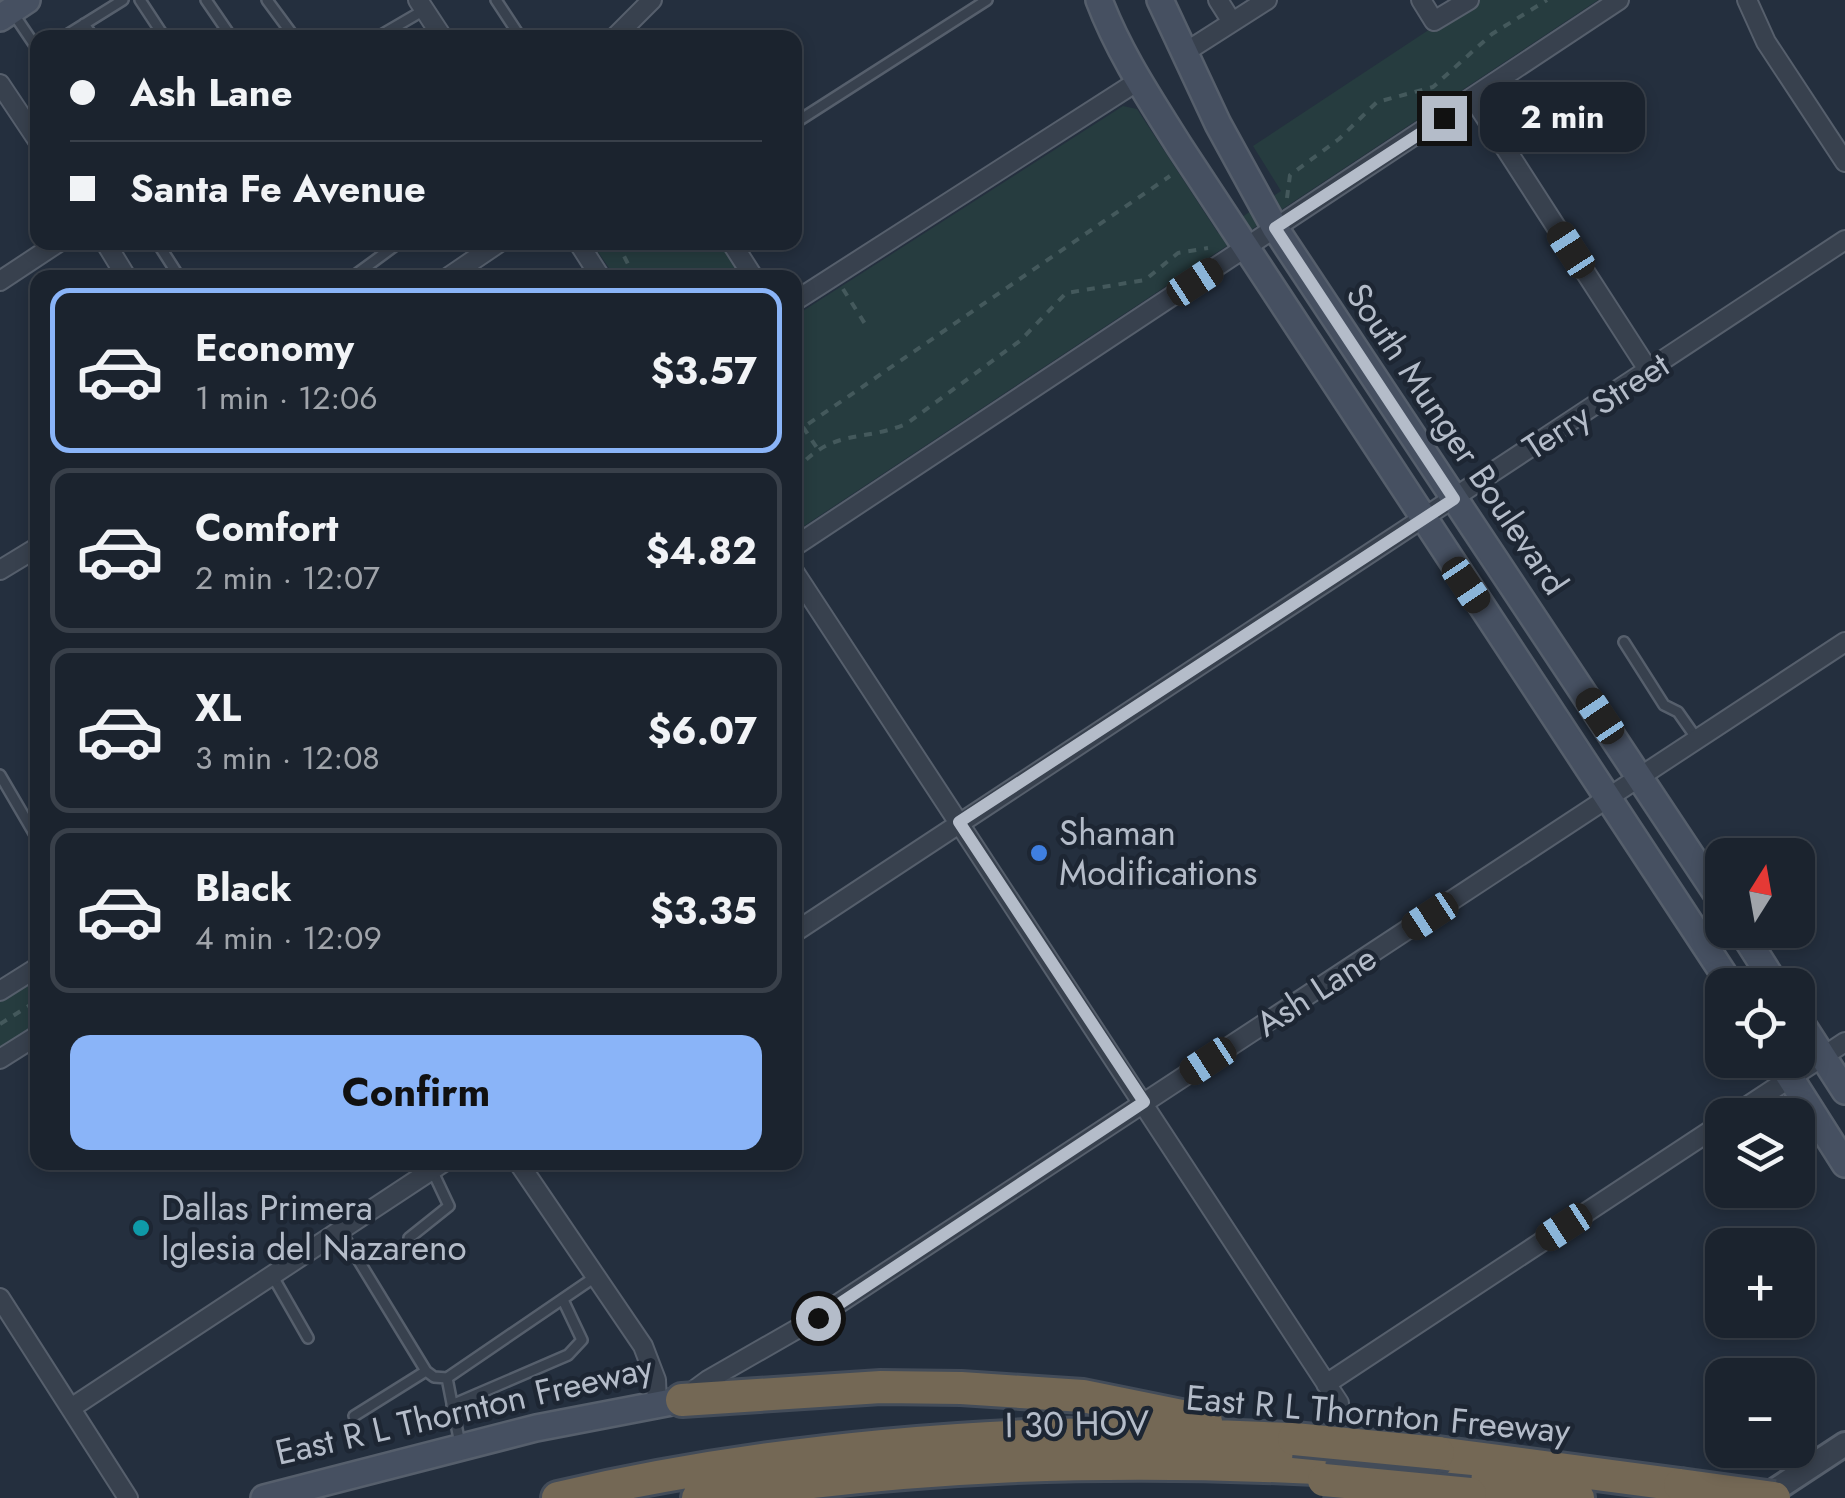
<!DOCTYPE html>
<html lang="en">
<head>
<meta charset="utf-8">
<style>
	:root { --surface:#1b232e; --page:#242b36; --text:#f1f3f6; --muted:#a0a4aa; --line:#39404a; --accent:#8ab4f8 }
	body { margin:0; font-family:Jost,sans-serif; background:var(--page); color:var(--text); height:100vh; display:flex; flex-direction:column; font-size:38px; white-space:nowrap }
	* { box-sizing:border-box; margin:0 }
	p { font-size:32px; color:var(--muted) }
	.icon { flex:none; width:55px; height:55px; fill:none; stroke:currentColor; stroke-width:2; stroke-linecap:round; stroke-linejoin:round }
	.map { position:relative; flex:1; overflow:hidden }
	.panel { position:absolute; left:30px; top:270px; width:772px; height:900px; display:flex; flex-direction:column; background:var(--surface); border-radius:20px; box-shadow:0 5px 15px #0003,0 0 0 2px var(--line) }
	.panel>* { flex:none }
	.top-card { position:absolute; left:30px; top:30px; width:772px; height:220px; border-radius:20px; box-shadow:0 5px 15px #0003,0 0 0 2px var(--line); display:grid; align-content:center; height:220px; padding:0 40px; background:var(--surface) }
	.needle { width:65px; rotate:11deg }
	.buttons { position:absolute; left:1705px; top:838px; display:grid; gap:20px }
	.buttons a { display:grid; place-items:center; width:110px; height:110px; border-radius:20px; background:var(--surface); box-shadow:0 5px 15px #0003,0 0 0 2px var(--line); font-size:50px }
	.end { position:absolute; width:45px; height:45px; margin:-22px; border:12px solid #b4bcc9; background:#111; box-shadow:0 0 0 5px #111 }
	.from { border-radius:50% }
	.bubble { position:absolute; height:70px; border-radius:20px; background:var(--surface); box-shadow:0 5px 15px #0003,0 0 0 2px var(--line); font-size:32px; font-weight:700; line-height:70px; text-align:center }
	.car { position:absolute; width:30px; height:60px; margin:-30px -15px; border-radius:12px; box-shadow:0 0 8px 2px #0007; background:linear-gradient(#222 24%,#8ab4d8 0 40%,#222 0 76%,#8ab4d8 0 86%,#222 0) }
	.top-card b { display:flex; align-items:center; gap:35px; height:95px; font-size:38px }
	.top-card b+b { border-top:2px solid var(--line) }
	.top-card i { width:25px; height:25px; background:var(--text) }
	ul { padding:18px 0 0; list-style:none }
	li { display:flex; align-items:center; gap:30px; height:165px; margin:0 20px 15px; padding:0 20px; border:5px solid var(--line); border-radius:20px }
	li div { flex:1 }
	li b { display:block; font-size:38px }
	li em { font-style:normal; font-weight:700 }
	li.active { border-color:var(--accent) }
	li>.icon { width:90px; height:90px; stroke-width:1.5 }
	.action { display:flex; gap:20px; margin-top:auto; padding:20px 40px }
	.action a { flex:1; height:115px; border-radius:20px; background:var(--accent); color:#111; font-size:40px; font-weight:700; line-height:115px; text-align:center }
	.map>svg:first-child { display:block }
</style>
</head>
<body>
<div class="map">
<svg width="1845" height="1498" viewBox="0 0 1845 1498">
	<rect width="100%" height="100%" fill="#242f3e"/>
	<!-- green -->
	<path fill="#263c3f" d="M 1474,0 L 1598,0 L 795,532 L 795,316 L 1123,106 L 1137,109 L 1218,233 L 1281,191 L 1253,146 Z
		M 592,243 L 722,243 L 745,277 L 615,277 Z
		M 37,977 L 37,1024 L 0,1049 L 0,1001 Z"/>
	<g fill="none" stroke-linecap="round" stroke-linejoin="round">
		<!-- minor-tunnel -->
		<path stroke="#3a4453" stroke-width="18" stroke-dasharray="18 9" stroke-linecap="butt" d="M 1339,1403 L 1394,1486"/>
		<!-- service casing -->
		<g stroke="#565f6c" stroke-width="14">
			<path id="service" d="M 140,0 L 165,38
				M 206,0 L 232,38
				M 267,0 L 295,38
				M 496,0 L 521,38
				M 13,13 L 38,50
				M 84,24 L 94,38
				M 62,38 L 123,0
				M 376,38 L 424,10
				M 795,123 L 987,0
				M 157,242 L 180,278
				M 351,278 L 400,242
				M 1624,642 L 1664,705 L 1678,712 L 1697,739
				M 0,775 L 38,840
				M 340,1230 L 426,1371 L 434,1377 L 447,1378 L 595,1277
				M 409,1238 L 449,1206 L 432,1170
				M 272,1275 L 308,1338
				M 447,1378 L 460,1444
				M 452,1405 L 568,1355 L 582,1340 L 563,1300
				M 354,1416 L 426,1371"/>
		</g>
		<!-- minor casing -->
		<g stroke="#565f6c" stroke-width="22">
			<path id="minor" d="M 418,0 L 443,38
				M 1218,0 L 1232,22
				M 1421,0 L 1434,21 L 1469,0
				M 1747,0 L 1766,42 L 1845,162
				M 614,38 L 652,0
				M 1184,53 L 1267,0
				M 0,84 L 38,141
				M 1473,98 L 1649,371
				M 105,242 L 127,278
				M 578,242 L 601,278
				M 731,242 L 754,278
				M 447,278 L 500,242
				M 0,281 L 59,242
				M 795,301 L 1138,81
				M 795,546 L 1619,0
				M 0,570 L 38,547
				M 795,573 L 1339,1403
				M 795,932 L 1845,240
				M 0,991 L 38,967
				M 0,1059 L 38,1035
				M 1734,1115 L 1845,1042
				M 518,1162 L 643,1346 L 656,1380 L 657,1403
				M 0,1298 L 128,1498
				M 1326,1384 L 1722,1123
				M 689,1394 L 708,1380 L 818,1317 L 1845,642
				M 71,1408 L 444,1162"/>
		</g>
		<!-- tertiary casing -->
		<g stroke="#565f6c" stroke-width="28">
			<path id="tertiary" d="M 1763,1498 L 1845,1444"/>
		</g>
		<!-- secondary casing -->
		<g stroke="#565f6c" stroke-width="30">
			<path id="secondary" d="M 1099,0 C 1119,53 1150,99 1180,147 L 1731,985
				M 1160,0 L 1218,124 L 1275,228 L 1722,902
				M 0,18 L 27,0
				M 1741,930 L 1776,985
				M 1798,1018 L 1845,1091
				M 1779,1060 L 1845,1164
				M 264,1498 L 536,1428 L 682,1400"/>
		</g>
		<!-- motorway casing -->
		<g stroke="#434c59" stroke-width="38">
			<path id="motorway" d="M 682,1400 L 881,1387 L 961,1388 L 1083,1396 L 1206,1421
				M 1438,1453 L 1680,1485
				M 1461,1482 L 1578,1498
				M 558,1498 C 711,1462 870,1443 1027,1436 C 1116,1432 1205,1436 1294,1439
				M 698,1498 C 908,1464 1104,1458 1317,1468"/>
		</g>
		<!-- path -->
		<path stroke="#44595c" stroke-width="4" stroke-dasharray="8 8" stroke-linecap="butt" d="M 1287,198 L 1290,175 L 1339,139 L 1377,102 L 1433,87 L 1492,34 L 1547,0
			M 617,242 L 635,278
			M 843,289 L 867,327
			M 803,427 L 817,448
			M 795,433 L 1170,176
			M 795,471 C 834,427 860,443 906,424 L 1021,340 L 1066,293 L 1145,280 L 1178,253 L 1208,248
			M 0,1024 L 38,1000"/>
		<!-- service -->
		<use href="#service" stroke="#38414e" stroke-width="9"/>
		<!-- minor -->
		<use href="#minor" stroke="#38414e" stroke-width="18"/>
		<!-- tertiary -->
		<use href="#tertiary" stroke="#38414e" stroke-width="22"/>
		<!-- secondary -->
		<use href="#secondary" stroke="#465061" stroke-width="25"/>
		<!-- motorway -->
		<use href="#motorway" stroke="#746855" stroke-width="32"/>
		<!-- motorway-bridge casing -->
		<g stroke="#434c59" stroke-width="38" stroke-linecap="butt">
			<path id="motorway-bridge" d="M 1294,1439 L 1438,1453
				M 1324,1480 L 1470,1494
				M 1680,1485 L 1774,1498"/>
		</g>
		<!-- motorway-bridge -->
		<use href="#motorway-bridge" stroke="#746855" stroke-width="32"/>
	</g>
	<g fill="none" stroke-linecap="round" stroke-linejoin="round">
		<!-- route -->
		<path stroke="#b4bcc9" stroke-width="12" d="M 818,1318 L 1144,1102 L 959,822 L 1454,499 L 1275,228 L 1444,118"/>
	</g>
	<!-- markers -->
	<circle fill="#3f7fe0" stroke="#1d2633" stroke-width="4" cx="1039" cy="853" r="10"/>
	<circle fill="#0f9aa8" stroke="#1d2633" stroke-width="4" cx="141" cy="1228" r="10"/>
	<g text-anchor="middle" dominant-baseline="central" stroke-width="9" stroke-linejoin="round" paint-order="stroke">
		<!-- street labels -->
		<g font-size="35" fill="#b4bcc9" stroke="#1d2633">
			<text transform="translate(1596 406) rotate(-33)">Terry Street</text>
			<text transform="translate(1457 439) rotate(56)">South Munger Boulevard</text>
			<text transform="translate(1316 991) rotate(-33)">Ash Lane</text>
			<text transform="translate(464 1410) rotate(-13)">East R L Thornton Freeway</text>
			<text transform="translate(1378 1414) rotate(5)">East R L Thornton Freeway</text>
			<text transform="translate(1077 1424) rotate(-1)">I 30 HOV</text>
		</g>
		<!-- poi labels -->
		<g font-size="35" fill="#b4bcc9" stroke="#1d2633" text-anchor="start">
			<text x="1059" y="833">Shaman<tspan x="1059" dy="40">Modifications</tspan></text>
			<text x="161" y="1208">Dallas Primera<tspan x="161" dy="40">Iglesia del Nazareno</tspan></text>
		</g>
	</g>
</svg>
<div class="buttons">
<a><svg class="needle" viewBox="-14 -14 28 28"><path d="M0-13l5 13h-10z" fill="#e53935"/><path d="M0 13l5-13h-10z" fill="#a0a4aa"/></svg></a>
<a><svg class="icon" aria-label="locate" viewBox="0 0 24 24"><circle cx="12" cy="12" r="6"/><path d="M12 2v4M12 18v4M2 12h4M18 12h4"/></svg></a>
<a><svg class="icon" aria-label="layers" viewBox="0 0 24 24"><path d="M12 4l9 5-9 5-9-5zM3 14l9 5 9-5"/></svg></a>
<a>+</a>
<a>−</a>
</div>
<i class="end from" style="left:818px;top:1318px"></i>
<i class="end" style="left:1444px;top:118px"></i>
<div class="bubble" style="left:1480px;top:82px;width:165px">2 min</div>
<i class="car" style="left:1571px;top:250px;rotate:327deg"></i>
<i class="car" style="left:1195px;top:282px;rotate:57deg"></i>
<i class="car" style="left:1466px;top:585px;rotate:146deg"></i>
<i class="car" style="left:1600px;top:716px;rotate:326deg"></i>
<i class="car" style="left:1430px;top:916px;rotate:237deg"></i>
<i class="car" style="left:1208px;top:1061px;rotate:237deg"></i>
<i class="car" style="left:1564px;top:1227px;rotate:237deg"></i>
<div class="top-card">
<b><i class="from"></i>Ash Lane</b>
<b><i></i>Santa Fe Avenue</b>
</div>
<section class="panel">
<ul>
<li class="active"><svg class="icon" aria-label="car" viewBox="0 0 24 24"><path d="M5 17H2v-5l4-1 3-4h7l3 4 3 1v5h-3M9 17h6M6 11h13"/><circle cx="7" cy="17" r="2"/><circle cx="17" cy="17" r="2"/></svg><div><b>Economy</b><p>1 min · 12:06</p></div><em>$3.57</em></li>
<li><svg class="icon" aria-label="car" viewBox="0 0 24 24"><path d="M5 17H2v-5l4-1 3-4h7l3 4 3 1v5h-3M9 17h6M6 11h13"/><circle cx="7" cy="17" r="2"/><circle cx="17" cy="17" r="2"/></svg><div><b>Comfort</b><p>2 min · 12:07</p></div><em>$4.82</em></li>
<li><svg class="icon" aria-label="car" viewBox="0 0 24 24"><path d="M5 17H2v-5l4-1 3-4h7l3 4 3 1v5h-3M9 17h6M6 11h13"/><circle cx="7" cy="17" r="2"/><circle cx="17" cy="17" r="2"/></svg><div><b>XL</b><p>3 min · 12:08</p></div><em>$6.07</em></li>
<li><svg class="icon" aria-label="car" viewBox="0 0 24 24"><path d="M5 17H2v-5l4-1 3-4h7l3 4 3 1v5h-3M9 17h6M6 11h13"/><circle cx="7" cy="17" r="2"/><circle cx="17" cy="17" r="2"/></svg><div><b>Black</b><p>4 min · 12:09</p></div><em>$3.35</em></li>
</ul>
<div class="action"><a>Confirm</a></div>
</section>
</div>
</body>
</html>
